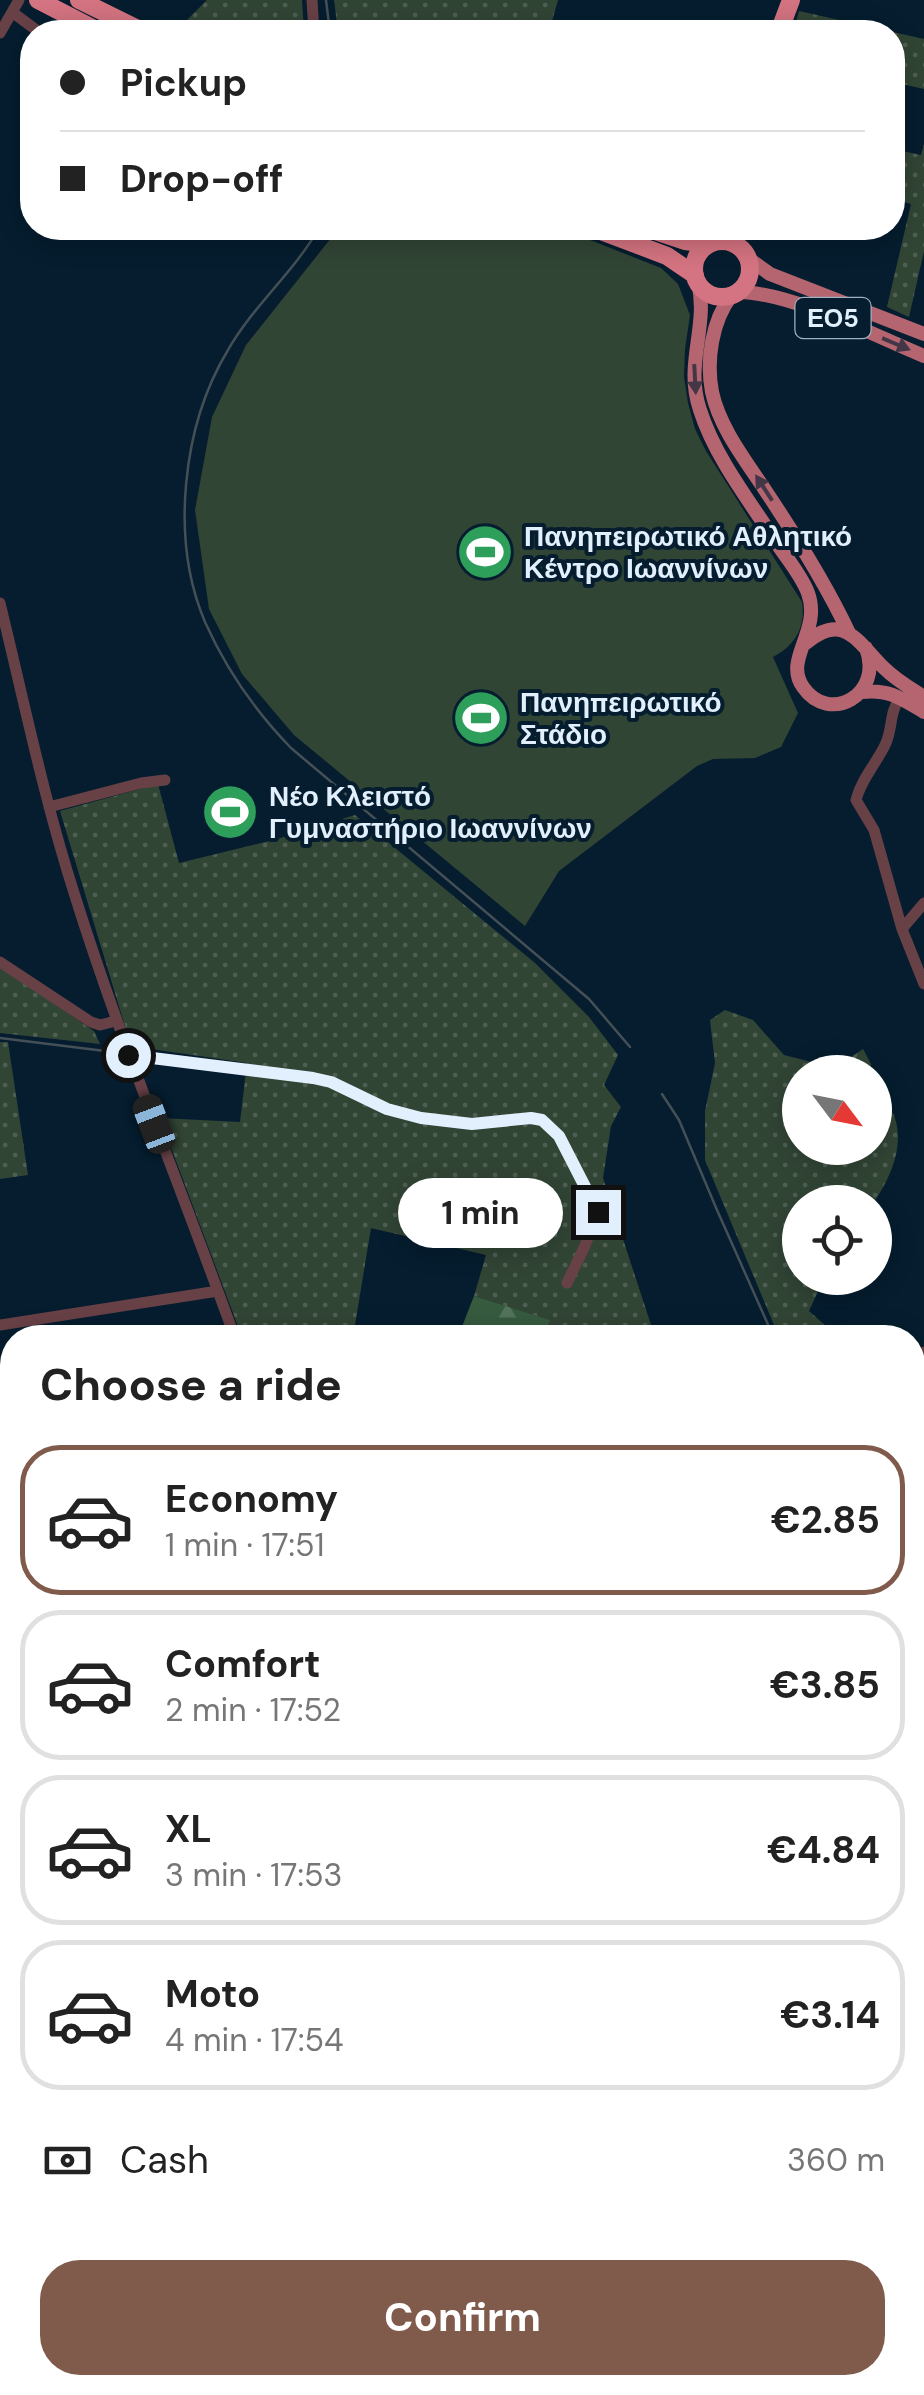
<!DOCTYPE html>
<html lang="en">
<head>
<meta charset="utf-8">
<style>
	:root { --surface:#fff; --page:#f6f6f6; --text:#222; --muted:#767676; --line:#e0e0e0; --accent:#805b4c }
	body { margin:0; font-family:"DM Sans",sans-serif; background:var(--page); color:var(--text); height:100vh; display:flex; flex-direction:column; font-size:38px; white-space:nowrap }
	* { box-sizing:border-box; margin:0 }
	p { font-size:32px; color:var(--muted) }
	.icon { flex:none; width:55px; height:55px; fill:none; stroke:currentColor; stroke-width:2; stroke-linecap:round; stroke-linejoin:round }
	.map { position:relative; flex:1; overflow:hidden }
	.drawer { position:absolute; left:0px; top:1325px; width:925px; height:1070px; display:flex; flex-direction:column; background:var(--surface); border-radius:40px 40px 0 0; box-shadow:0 5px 25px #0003 }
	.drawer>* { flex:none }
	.guide { position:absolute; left:20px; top:20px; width:885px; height:220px; border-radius:40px; box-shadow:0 5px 25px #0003; display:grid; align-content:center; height:220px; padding:0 40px; background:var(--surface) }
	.needle { width:65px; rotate:122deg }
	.buttons { position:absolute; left:782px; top:1055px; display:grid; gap:20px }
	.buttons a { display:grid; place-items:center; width:110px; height:110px; border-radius:50%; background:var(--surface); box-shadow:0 5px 25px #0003; font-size:50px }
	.end { position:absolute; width:45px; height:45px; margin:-22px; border:12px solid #e1f0fc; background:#111; box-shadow:0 0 0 5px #111 }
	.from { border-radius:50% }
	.bubble { position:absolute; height:70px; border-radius:35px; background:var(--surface); box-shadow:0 5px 25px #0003; font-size:32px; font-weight:700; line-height:70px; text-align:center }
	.car { position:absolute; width:30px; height:60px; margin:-30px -15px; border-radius:12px; box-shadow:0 0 8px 2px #0007; background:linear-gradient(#222 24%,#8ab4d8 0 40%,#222 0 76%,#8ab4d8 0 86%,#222 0) }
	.guide b { display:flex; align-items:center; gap:35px; height:95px; font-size:38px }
	.guide b+b { border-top:2px solid var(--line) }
	.guide i { width:25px; height:25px; background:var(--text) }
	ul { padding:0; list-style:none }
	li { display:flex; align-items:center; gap:30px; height:150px; margin:0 20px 15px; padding:0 20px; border:5px solid var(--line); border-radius:40px }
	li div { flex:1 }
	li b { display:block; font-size:38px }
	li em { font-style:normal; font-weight:700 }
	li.current { border-color:var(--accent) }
	li>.icon { width:90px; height:90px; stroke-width:1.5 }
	h2 { padding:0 40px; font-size:45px; line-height:120px }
	.pay { display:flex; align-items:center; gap:25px; height:110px; padding:0 40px; font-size:38px }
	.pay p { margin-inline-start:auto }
	.button { display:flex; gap:20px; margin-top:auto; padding:20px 40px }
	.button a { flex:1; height:115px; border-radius:40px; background:var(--accent); color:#fff; font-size:40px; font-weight:700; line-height:115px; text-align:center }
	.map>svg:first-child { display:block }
</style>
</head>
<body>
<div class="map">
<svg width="924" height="2395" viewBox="0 0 924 2395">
	<defs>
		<pattern id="grass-dots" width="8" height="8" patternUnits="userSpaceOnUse" patternTransform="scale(2.5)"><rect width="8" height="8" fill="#314535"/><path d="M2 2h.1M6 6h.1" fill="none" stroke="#4f6053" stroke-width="1.8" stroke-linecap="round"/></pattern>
		<pattern id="forest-firs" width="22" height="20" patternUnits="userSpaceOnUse" patternTransform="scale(2.5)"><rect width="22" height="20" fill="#365b3f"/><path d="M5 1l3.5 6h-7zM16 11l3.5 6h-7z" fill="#53735c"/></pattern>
	</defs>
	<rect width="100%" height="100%" fill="#051d2f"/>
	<!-- grass -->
	<path fill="url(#grass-dots)" d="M 207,0 L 302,0 L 304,32 L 190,32 L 179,28 Z
		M 334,0 L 558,0 L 549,32 L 338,32 Z
		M 799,11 L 924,39 L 924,89 L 893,82 L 892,32 L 793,32 Z
		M 924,144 L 924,251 L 909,317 L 887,307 L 911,204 L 893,199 L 893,149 L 921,155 Z
		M 158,784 L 179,863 L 277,839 L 355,815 L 535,963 L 589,1017 L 618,1055 L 604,1085 L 621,1107 L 611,1126 L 603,1178 L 655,1337 L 543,1337 L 549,1320 L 474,1296 L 486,1255 L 371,1228 L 353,1337 L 242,1337 L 160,1118 L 240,1122 L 247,1063 L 131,1046 L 60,811 Z
		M 0,967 L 94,1031 L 100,1044 L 0,1033 Z
		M 725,1010 L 753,1020 L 784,1055 L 835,1068 L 863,1049 L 871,1064 L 871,1072 L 800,1072 L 800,1148 L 875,1148 L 875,1099 L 877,1107 L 893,1113 C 906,1143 891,1177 874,1202 L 800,1202 L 800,1278 L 824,1278 L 809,1311 L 838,1337 L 779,1337 L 705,1160 L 705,1111 L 715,1063 L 710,1020 Z
		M 0,1042 L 8,1042 L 28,1175 L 0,1179 Z
		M 12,1664 L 12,2024 L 0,2064 L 0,1993 L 8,1978 L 0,1975 L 0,1666 Z
		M 0,2099 L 12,2103 L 12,2160 L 0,2176 Z"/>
	<!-- forest -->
	<path fill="url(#forest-firs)" d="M 474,1296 L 550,1320 L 543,1337 L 458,1337 Z"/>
	<!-- green -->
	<path fill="#314535" d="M 339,228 L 560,228 L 661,268 L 678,284 L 690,315 L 685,349 L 684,377 L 688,403 L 695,429 L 706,451 L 802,602 C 806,627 795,646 773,657 L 798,713 L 781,747 L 755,758 L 713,759 L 697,766 L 559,871 L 525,926 L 294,735 L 242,674 L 209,609 L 195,510 L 212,417 L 246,345 Z"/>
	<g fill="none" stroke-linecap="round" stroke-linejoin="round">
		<!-- stream -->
		<path stroke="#445056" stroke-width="2.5" d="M 326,0 L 330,32
			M 319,228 C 294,272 253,306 228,350 C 182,426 170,540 205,622 C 226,669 255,711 291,748 L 589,999 L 630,1047
			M 0,1038 L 113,1052
			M 662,1094 L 679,1120 L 717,1210 L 774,1338"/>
		<!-- minor -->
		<path stroke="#684146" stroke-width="11" d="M 312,0 L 314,32
			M 12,12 L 39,32
			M 0,33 L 19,0
			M 0,603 C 24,701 44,800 75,896 C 122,1046 182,1190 235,1338
			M 900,697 C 889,714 893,726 886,743 C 877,763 861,779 856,800 L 874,830 L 902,929 L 924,984
			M 49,807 L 141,783 L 165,780
			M 902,929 L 924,903
			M 0,962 L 91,1022 L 100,1025 L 116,1021
			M 127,1055 L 313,1078 L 331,1082 L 387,1109 L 421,1118 L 472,1124 L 531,1118 L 542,1120 L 559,1136 L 598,1212 L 584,1248 L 567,1283
			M 0,1325 L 218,1291
			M 912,1371 L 924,1352
			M 912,1496 L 924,1503
			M 912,1574 L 924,1567
			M 0,1580 L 12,1577
			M 912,1778 L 924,1784
			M 922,1903 L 924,1921
			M 912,2051 L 924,2049
			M 912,2179 L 924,2177
			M 0,2197 L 12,2178
			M 0,2207 L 12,2210
			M 912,2262 L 924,2260
			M 912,2372 L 924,2370
			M 668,2382 L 670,2395
			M 108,2395 L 108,2382
			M 227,2395 L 231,2382
			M 361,2395 L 362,2382
			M 450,2395 L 450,2382
			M 516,2395 L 518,2382
			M 761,2395 L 844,2382"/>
		<!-- major -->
		<path stroke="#b56570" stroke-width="14" d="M 749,259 L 770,274 L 924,334
			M 698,282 C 709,327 684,363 700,410 C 716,460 752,504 780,548 C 789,561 802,577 808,593 C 822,631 783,659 803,687 C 829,725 884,695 866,648
			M 738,292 C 791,292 873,335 924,356
			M 731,296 C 712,321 706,360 712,392 C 720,429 747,462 767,493 C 797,538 826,584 849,633
			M 806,643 C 844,610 859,644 884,668 C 896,680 910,688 924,697
			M 862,692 C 889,689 901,698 924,712"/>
		<!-- highway -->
		<path stroke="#d47381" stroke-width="18" d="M 38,0 L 100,32
			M 79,0 L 144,32
			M 779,32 L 791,0
			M 593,228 L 667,256 L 695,275
			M 646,228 L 685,241 L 709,244
			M694 269a28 28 0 1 1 56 0a28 28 0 1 1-56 0Z"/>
	</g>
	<!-- one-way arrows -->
	<defs><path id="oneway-solid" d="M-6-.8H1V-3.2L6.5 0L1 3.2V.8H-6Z" transform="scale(2.5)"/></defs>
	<g fill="#433646">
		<use href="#oneway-solid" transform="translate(896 344) rotate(23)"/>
		<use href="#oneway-solid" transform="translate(695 379) rotate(87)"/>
		<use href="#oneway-solid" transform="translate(764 488) rotate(-123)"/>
	</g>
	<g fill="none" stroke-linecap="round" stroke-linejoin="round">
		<!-- route -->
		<path stroke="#e1f0fc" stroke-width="12" d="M 128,1055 L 313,1078 L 331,1082 L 387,1109 L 421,1118 L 472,1124 L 531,1118 L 542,1120 L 559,1136 L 598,1212"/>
	</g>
	<!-- icons -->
	<defs>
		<g id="stadium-disc" transform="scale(2.875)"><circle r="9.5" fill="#2e9e5b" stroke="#051d2f"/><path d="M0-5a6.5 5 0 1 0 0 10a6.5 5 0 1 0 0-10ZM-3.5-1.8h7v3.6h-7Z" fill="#fff"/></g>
	</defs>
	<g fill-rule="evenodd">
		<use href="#stadium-disc" x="485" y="552"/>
		<use href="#stadium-disc" x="481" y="718"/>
		<use href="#stadium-disc" x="230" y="812"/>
	</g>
	<g text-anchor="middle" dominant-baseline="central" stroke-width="8" stroke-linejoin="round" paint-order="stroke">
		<!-- shield labels -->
		<rect fill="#051d2f" stroke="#9fb1be" stroke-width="2.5" x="795.5" y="298" width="75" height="40" rx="8"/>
		<g font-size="25" font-weight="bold" fill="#e1f0fc">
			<text x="833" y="318">ΕΟ5</text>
		</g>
		<!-- poi labels -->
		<g font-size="28" font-weight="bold" fill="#e1f0fc" stroke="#051d2f" text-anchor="start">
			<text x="524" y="536">Πανηπειρωτικό Αθλητικό<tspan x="524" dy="32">Κέντρο Ιωαννίνων</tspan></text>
			<text x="520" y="702">Πανηπειρωτικό<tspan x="520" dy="32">Στάδιο</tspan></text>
			<text x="269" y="796">Νέο Κλειστό<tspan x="269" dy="32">Γυμναστήριο Ιωαννίνων</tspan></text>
		</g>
	</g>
</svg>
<div class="buttons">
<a><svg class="needle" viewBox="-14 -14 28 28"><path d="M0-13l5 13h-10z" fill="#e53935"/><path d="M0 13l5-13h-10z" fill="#767676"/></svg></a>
<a><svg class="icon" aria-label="locate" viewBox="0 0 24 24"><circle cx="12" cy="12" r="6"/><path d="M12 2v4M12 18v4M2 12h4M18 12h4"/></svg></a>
</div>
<i class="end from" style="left:128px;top:1055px"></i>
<i class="end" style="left:598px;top:1212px"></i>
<div class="bubble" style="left:398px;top:1178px;width:165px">1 min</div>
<i class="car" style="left:154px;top:1124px;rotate:339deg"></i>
<div class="guide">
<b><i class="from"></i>Pickup</b>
<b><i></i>Drop-off</b>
</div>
<section class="drawer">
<h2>Choose a ride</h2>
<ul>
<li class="current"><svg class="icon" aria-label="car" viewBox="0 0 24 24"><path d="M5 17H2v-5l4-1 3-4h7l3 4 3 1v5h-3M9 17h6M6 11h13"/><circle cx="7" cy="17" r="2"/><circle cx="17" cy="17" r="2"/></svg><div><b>Economy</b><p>1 min · 17:51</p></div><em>€2.85</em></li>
<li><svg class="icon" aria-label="car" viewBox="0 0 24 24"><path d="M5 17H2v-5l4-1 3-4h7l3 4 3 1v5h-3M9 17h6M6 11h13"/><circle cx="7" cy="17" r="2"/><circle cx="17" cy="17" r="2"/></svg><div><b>Comfort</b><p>2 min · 17:52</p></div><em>€3.85</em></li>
<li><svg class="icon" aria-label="car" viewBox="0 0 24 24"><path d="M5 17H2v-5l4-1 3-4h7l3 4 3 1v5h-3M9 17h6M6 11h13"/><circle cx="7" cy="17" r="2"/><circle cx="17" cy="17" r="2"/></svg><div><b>XL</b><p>3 min · 17:53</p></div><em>€4.84</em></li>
<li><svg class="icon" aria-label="car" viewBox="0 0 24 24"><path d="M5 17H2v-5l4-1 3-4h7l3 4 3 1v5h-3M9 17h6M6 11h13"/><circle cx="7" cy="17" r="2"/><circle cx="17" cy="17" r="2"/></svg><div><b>Moto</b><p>4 min · 17:54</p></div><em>€3.14</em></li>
</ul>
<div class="pay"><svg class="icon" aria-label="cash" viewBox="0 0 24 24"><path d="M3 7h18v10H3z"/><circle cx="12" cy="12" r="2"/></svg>Cash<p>360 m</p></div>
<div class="button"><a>Confirm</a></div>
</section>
</div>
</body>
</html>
